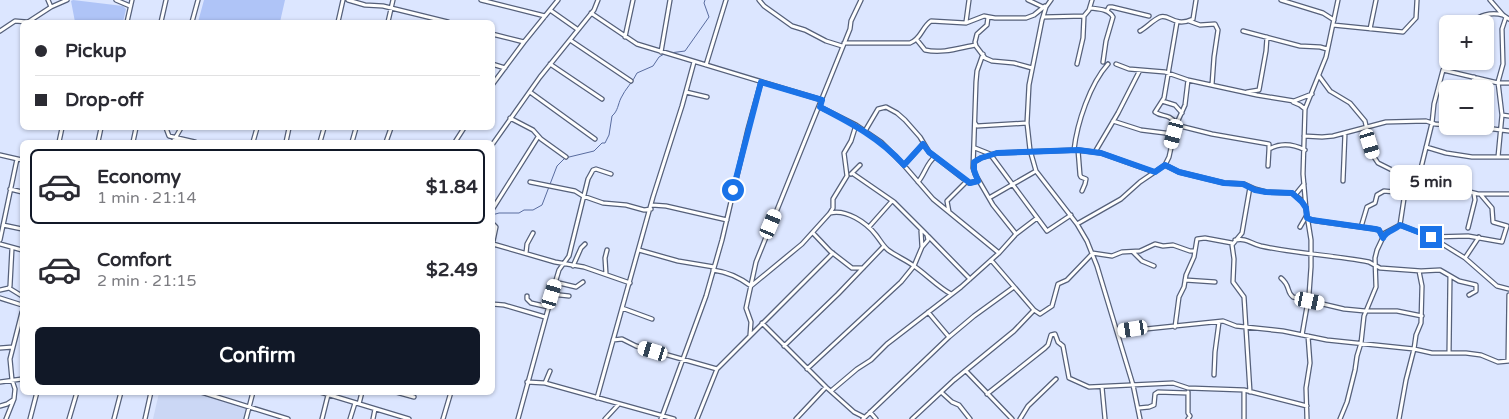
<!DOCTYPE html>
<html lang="en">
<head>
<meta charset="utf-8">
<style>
	:root { --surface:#fff; --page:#f7f7f7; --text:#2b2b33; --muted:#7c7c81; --line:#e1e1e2; --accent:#111827 }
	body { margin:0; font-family:"Varela Round",sans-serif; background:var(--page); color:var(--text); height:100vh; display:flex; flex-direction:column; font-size:19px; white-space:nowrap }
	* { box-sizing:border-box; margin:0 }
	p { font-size:16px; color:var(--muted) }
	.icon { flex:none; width:28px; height:28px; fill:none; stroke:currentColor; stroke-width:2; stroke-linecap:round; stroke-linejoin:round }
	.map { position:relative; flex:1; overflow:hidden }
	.sheet { position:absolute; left:20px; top:140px; width:475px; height:255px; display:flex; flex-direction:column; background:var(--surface); border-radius:8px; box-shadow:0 1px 4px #0004 }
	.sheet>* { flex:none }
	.hud { position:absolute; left:20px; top:20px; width:475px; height:110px; border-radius:8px; box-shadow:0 1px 4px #0004; display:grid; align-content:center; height:110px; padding:0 15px; background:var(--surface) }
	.tools { position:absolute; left:1439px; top:15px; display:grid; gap:10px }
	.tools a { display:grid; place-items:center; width:55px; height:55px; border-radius:8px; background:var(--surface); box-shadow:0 1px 4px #0004; font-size:25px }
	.end { position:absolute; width:22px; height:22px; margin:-11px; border:6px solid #1a73e8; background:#fff; box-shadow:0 0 0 2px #fff }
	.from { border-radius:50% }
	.bubble { position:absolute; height:35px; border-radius:8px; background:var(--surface); box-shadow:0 1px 4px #0004; font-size:16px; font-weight:700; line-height:35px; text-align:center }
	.car { position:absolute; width:15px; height:30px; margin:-15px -8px; border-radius:6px; box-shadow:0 0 4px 1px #0007; background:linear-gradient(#fff 24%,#345 0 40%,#fff 0 76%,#345 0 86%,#fff 0) }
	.hud b { display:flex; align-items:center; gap:18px; height:48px; font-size:19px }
	.hud b+b { border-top:1px solid var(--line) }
	.hud i { width:12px; height:12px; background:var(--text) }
	ul { padding:9px 0 0; list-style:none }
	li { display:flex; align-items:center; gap:15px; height:75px; margin:0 10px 8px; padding:0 5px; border:2px solid transparent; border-radius:8px }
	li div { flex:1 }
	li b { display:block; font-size:19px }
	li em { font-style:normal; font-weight:700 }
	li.current { border-color:var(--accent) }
	li>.icon { width:45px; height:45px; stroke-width:1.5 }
	.cta { display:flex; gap:10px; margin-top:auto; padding:10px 15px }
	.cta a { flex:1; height:58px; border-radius:8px; background:var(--accent); color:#fff; font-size:20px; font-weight:700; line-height:58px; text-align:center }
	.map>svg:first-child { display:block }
</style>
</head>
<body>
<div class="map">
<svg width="1509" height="419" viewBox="0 0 1509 419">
	<rect width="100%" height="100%" fill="#dce6ff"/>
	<!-- built -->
	<path fill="#cbd7f5" d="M 159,393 L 196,393 L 248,408 L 245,419 L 153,419 Z"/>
	<!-- green -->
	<path fill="#afc4f7" d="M 73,0 L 123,6 L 126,9 L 123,22 L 75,22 L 71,1 Z
		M 204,0 L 285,0 L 280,22 L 198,22 Z"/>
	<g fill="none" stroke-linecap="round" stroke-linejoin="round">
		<!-- stream -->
		<path stroke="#596c9f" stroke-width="1" d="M 670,53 L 685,51 L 709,17 L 704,3 L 705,0
			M 492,215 L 499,213 L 519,213 L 524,210 L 533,210 L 542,205 L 557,166 L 565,158 L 594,151 L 602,143 L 605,143 L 609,135 L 612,116 C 618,111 618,104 621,98 C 625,89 633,82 637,73 L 653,66 L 659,57 L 664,54"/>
		<!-- minor casing -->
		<g stroke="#55607a" stroke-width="5.5">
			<path id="minor" d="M 48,0 L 51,7
				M 116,0 L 130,6
				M 348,0 L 365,5 L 383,6 L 448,22
				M 481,0 L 545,16
				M 759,0 L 764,6 L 792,26 L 805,30 L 826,41 L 842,46
				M 1028,0 L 1043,7
				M 1051,0 L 1046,7 L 1042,20 L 1029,85 L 1027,123 L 1030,150 L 1036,171 L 1077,224 L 1087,241 L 1097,266 L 1133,385 L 1140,419
				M 1281,0 L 1323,13 L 1334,20
				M 1490,0 L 1503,15 L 1509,19
				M 1090,8 C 1098,9 1109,9 1113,17 L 1106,41 L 1103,62
				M 550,10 L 577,29
				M 1107,11 L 1109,7 L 1112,7 L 1149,16
				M 591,13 L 637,44 L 822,100
				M 988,17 L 987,25 L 977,34 L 975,42 L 976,46 L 985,58 L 992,61 L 1014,63 L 1032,68
				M 1043,17 L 1084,16 L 1089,10 L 1092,0
				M 1189,21 L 1200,25 L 1215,24 L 1218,30 L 1214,57 L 1212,85
				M 28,22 L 51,7 L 67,0
				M 127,22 L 132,0
				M 161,22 L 166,0
				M 192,22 L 198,0
				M 338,22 L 343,0
				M 388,22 L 393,0
				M 966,22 L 969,0
				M 1466,24 C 1479,17 1488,11 1503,15
				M 1333,25 L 1403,32 L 1416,18 L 1417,0
				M 1370,29 L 1376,0
				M 0,31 L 15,21 L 27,22
				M 1140,31 C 1147,27 1153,20 1160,17 C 1169,13 1174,28 1193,19 L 1196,0
				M 1243,31 L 1300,46 L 1320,47 L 1327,49
				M 492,34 L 524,42
				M 625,37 L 633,0
				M 570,40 L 631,81
				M 917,40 L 925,50 C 942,54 959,48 975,45
				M 844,43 L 910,43 C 921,39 922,27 931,21 L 966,23 L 984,16 L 995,18 L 1026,18 L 1034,15 L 1045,6
				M 661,52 L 670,0
				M 983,54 L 977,71 L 976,82 L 973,168 L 975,174 L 993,205 L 1016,234
				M 492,64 L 505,68
				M 550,64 L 602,99
				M 1077,64 L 1083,38 L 1084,16
				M 1116,64 L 1129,69 L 1165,72 L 1188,80 L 1257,95 L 1294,101 L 1312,94
				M 706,65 L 726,0
				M 1443,70 L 1498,83 L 1509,83
				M 1319,76 L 1330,91 L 1350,103 L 1365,121 L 1370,144 L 1374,157 L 1378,163 L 1392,170 L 1416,174
				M 492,85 L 524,42 L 558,0
				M 1471,89 L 1474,77
				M 530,92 L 595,139
				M 686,92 L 707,97
				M 1247,92 L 1259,90 L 1266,51 L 1267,37
				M 1162,101 L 1175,105 L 1182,113
				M 1293,102 L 1300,105 L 1305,109
				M 820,107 L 856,125 L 881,142 L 901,162 L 933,199 L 999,253
				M 1502,115 L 1509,116
				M 510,118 L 533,130 L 541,139 L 566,157
				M 1113,121 L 1141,130 L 1173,134
				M 975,123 L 977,126 L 1027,123
				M 1177,124 C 1167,112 1163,118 1155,112 L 1164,98 L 1177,22
				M 1176,125 L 1212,134 L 1269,144 L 1269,149 C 1280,143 1293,144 1305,150
				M 1453,126 L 1462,130 L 1486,128 L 1501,130
				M 166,128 L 169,136 L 195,142
				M 1501,130 L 1509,131
				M 865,131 L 878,109 L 886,107 L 897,113 L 905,120 L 920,137 L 929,152 L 969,183 L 978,181
				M 1304,136 L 1322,137 L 1333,136 L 1386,122 L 1426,121 L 1435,124 L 1448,125
				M 59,142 L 62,128
				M 98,142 L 101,128
				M 133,142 L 136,128
				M 173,142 L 181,128
				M 253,142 L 257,128
				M 286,142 L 289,128
				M 320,142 L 324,128
				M 352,142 L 356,128
				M 386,142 L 391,128
				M 455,142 L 464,128
				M 492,145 L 540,77 L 594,10 L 598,0
				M 1426,147 L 1446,153 L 1472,157 L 1509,157
				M 975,148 L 990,154 L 1047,231 L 1071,215
				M 1074,150 C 1077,123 1090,84 1108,64
				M 1078,150 L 1080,175 L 1081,177 L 1086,179 L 1085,184 L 1082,191
				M 1095,152 L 1118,113 L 1140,70
				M 0,155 L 22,160
				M 1498,157 L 1502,115 L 1498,82 L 1503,64 L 1502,29 L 1506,17
				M 974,162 L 981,158 L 997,153 L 1078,150 L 1101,153 L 1154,172
				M 904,165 L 923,144
				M 1165,165 L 1179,172 L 1224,183 L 1244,184 L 1255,189 L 1266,192 L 1292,193 L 1300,199 L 1306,207
				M 1268,166 L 1269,149
				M 851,174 L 860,165
				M 1414,178 L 1478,194 L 1509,194
				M 1343,181 L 1345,133
				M 530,182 L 575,191 L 583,196 L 603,203 L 626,205 L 644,210 L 651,209
				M 918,182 C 925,174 927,162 935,157
				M 10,189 L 22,192
				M 1295,195 L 1304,184
				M 1481,195 L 1492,208 L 1493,222 L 1507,226
				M 989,198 L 1036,171
				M 652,205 L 666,206 L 727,220
				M 492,210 L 538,137
				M 949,212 L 947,201 L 967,181
				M 830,213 C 846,209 866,222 876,235 C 880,240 883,246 888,250 C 896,256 906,260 914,266 C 927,275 938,287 951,294
				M 1308,219 L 1317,221 L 1375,229 L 1379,230 L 1383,238
				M 492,223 L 496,227 L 492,246
				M 1077,224 L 1121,199 L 1140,182 L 1165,165 L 1169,157 L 1176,125 L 1185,105 L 1188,80
				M 3,225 L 22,229
				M 1400,225 L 1431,237 L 1444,245 L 1465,258 L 1497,286 L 1509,289
				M 869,227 L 892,201
				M 1300,227 L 1307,215
				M 1361,227 L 1367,207 L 1375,203 L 1377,195 L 1384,191 L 1405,193
				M 1468,228 L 1475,200 L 1474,194
				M 921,231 L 922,247
				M 813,233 L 830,251 L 852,268 L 863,268
				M 928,236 L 970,279
				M 1431,237 L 1468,236 L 1502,242 L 1507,226
				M 0,240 L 17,159
				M 1235,240 C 1248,238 1249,243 1261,246 C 1297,254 1333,255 1369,262 L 1380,268 L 1421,271 L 1440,270 L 1459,281 L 1476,285 L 1476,291 L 1469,295
				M 0,244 L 22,250
				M 493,244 L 555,262 L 584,267 L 630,283
				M 639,250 L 678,261 L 714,267
				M 1133,252 L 1142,261 L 1154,266
				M 526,253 L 527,244 L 533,233
				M 1092,253 L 1112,256 L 1122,252 L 1140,251 L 1155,244 L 1163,246 L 1173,245 L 1190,251 L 1195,251
				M 1465,258 L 1479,237
				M 991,260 L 1034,310 L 1040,314 L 1052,306 L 1058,284 L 1067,280 L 1092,254
				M 573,266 L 581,248 L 585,244
				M 713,270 C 728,272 739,277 751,286 L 802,244 L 830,213 L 833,208 L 833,199 L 847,176 L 844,153 L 851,141 L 856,125
				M 606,274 L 605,258 L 607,250
				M 1281,278 C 1291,286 1286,292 1293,297 L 1344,309 L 1365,311
				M 1185,280 L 1215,282
				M 555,282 L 576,287 L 583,282
				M 9,288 L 22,296
				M 0,290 L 9,288 L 10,286 L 12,248
				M 551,294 L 569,296
				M 527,296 L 527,299 L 531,303 L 548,307
				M 0,298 L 22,305
				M 492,304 L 504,305 L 545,317
				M 622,308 L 652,319
				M 1366,311 L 1397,311 L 1422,316
				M 928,312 L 949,337
				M 762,323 L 826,387 L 854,412 L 864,417
				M 1175,327 L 1179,297 L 1184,287 L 1186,275 L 1194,257 L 1197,239 L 1205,238 L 1232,243
				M 1117,332 L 1223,321 L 1236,326 L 1283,331 L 1327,340 L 1414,349 L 1432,353 L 1466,353 L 1481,355 L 1498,362 L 1509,361
				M 750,335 L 751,322 L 746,308 L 756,262 L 850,29 L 851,21 L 861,0
				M 1302,335 L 1309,295 L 1311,267 L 1311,240 L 1306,209 L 1303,174 L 1305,109 L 1326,57 L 1338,0
				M 613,340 L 622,339 L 636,346 L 717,369
				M 784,346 L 838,294 L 884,246
				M 0,348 L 13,347
				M 1449,353 L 1450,276
				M 1508,361 L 1509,295
				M 807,369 L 901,282 L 914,266 L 922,247 L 928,240 L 927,235 L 894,202 L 852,173
				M 966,371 L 1012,419
				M 1214,375 L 1215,352 L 1219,322
				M 0,382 L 22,379
				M 527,382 L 545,383 L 674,419
				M 545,383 L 550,371
				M 1102,387 L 1105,419
				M 1244,390 L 1244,419
				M 831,391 L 857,369 L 871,360 L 887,344 L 961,287 L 999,253 L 1016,234 L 1037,218
				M 201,392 L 288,419
				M 320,392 L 409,419
				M 396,392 L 414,397
				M 941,392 L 952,402 L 959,405 L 970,419
				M 1188,392 L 1188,413 L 1190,416 L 1188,419
				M 1250,392 L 1244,297 L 1233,282 L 1234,259 L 1232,245 L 1242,233 L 1250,187
				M 987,394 L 1045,348 L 1048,345 L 1051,335 L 1055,334 L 1058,342 L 1063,346 L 1069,378 L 1089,387 L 1173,383 L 1188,388 L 1244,390 L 1307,406
				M 597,398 L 653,197 L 682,106 L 694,62
				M 359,404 L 362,392
				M 0,406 L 7,404 L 13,400
				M 1139,408 L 1149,407 L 1154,405 L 1155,394 L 1158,392 L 1188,393
				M 870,412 L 876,419
				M 6,419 L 14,399 L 15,389 L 12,380 L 10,359 L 22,312
				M 30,419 L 37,392
				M 69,419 L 77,392
				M 114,419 L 121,392
				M 145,419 L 151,392
				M 246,419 L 253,392
				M 322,419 L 328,395
				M 350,419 L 355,403
				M 373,419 L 375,409
				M 443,419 L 451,392
				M 518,419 L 556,280 L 559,270 L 569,256 L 588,179 L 593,170 L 596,169 L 611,174
				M 605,419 L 618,405
				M 661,419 L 706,296 L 722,240 L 748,129 L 761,82
				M 697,419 L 717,369 L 833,253
				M 796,419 L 826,387
				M 863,419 L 949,337 L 974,316 L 1014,287
				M 912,419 L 954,380 L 1014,331 L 1034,310
				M 1020,419 L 1028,406 L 1056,379
				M 1307,419 L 1306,388 L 1310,363 L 1308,336
				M 1340,419 L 1347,402 L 1355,370 L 1357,356 L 1361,343 L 1364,316 L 1376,287 L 1375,258 L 1377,250 L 1385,233 L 1400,225 L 1405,192 L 1411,181 L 1421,168 L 1432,123 L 1434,104 L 1443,70 L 1448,61
				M 1399,419 L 1406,380 L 1414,349 L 1416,335 L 1421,323 L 1422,286 L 1419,271"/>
		</g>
		<!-- minor -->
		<use href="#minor" stroke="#fff" stroke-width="3"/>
	</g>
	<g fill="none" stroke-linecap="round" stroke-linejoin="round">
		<!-- route -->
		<path stroke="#1a73e8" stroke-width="6" d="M 733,190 L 761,82 L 822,100 L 820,107 C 851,123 880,138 904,165 L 923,144 L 929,152 L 970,183 L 978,181 L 974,170 L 974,162 L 981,158 L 997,153 L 1078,150 L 1101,153 L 1155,172 L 1165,165 L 1179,172 L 1224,183 L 1243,184 L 1255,190 L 1266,192 L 1292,193 L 1302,202 L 1306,208 L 1307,218 L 1312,220 L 1375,229 L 1379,230 L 1383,238 C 1387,230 1394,231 1400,225 L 1431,237"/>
	</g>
</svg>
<div class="tools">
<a>+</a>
<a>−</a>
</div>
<i class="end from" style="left:733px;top:190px"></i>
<i class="end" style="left:1431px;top:237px"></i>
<div class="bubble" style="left:1390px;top:165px;width:82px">5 min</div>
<i class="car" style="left:1174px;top:134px;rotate:195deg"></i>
<i class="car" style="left:1370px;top:144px;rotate:163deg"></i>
<i class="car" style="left:771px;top:224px;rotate:23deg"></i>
<i class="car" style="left:552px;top:294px;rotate:17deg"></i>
<i class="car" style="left:1310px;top:301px;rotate:102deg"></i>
<i class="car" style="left:1133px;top:329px;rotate:261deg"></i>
<i class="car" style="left:653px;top:351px;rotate:287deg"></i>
<div class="hud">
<b><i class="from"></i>Pickup</b>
<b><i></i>Drop-off</b>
</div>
<section class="sheet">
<ul>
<li class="current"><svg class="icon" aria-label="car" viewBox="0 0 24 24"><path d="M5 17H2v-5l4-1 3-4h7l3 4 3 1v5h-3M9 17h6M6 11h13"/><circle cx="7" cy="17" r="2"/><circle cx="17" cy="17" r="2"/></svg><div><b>Economy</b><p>1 min · 21:14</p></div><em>$1.84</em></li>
<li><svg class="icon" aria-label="car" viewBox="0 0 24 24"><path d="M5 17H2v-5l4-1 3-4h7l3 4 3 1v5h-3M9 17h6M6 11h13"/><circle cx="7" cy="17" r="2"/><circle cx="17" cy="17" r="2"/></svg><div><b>Comfort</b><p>2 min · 21:15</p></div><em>$2.49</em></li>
</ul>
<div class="cta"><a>Confirm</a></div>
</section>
</div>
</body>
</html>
